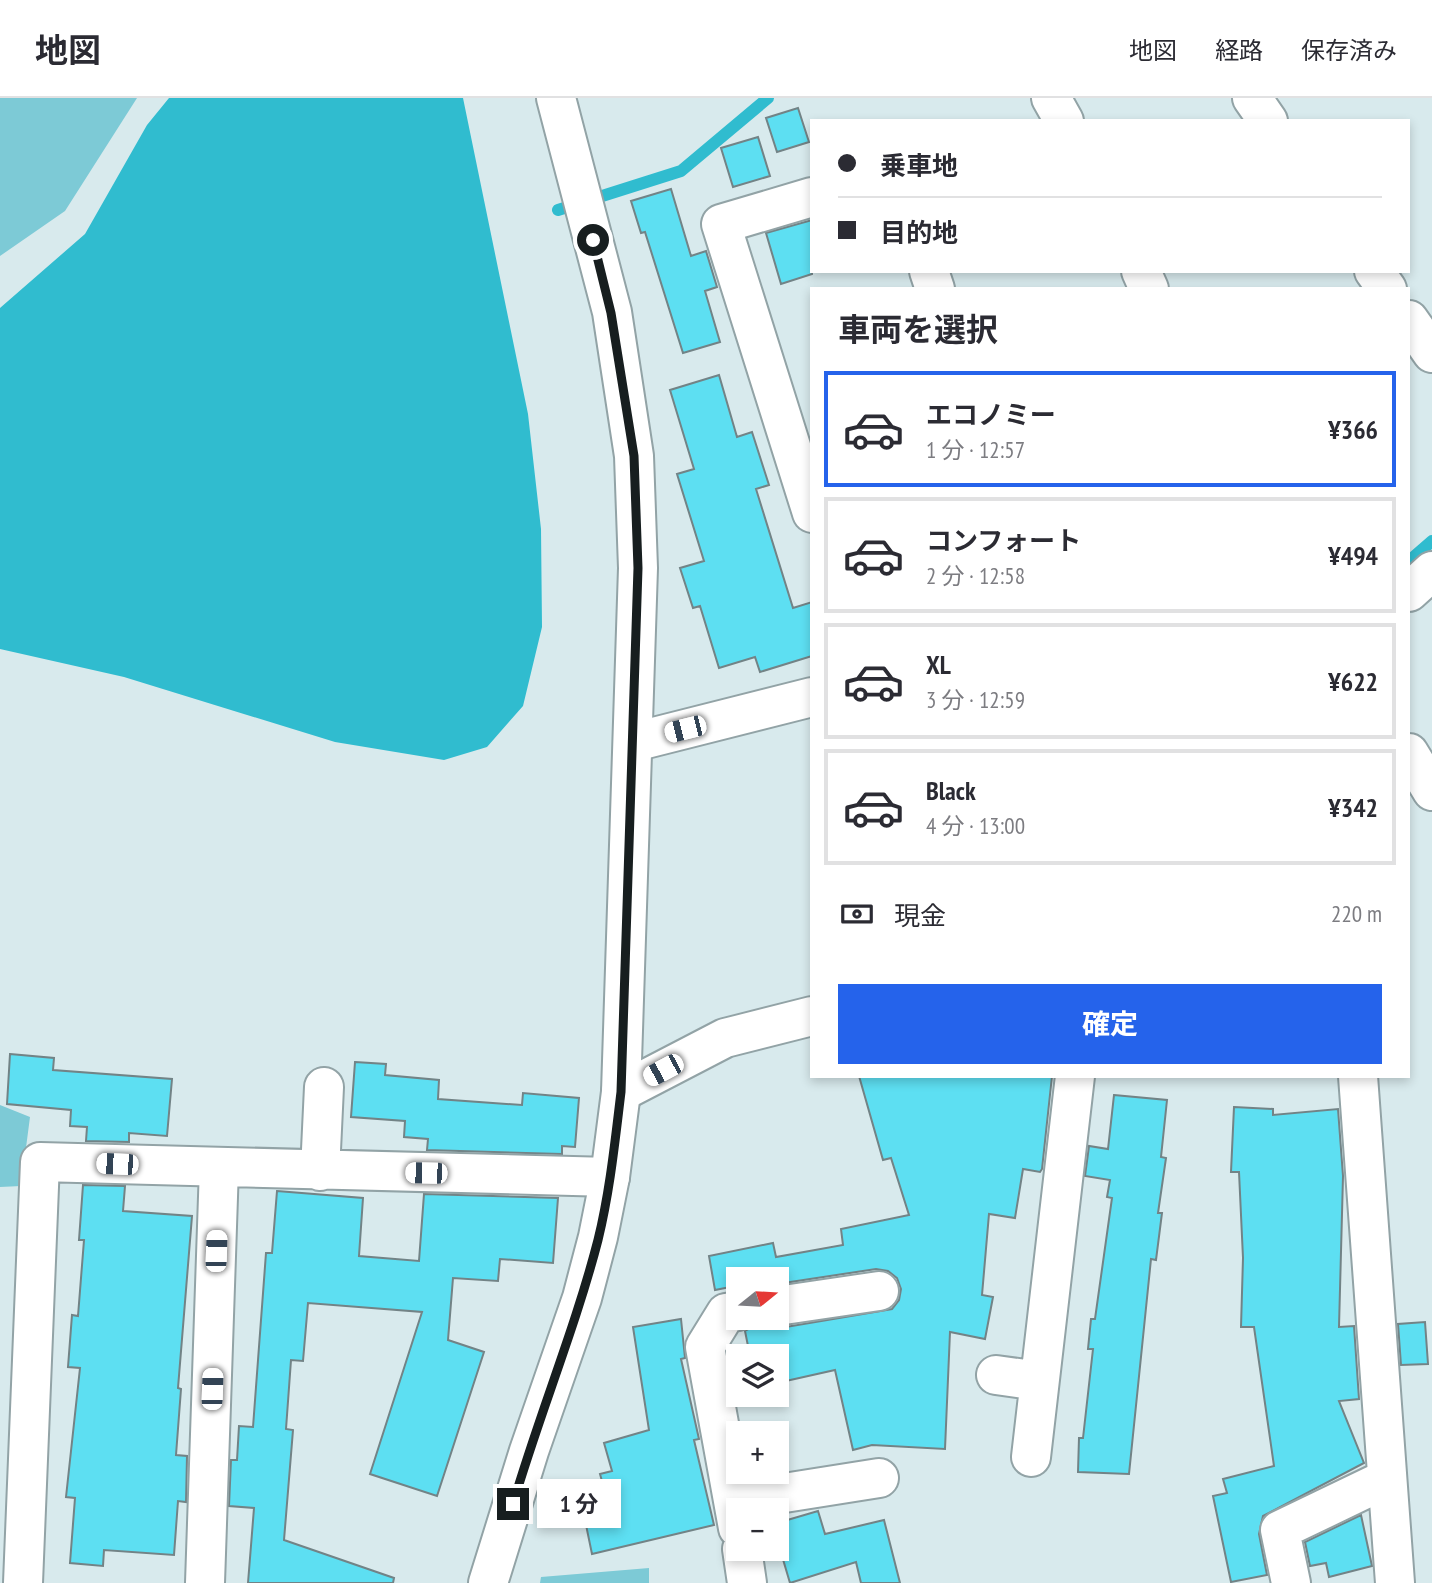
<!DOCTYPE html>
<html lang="ja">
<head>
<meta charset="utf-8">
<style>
	:root { --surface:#fff; --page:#f7f7f7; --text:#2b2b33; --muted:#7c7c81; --line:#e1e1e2; --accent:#2563eb }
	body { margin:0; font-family:"PT Sans Narrow","Noto Sans JP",sans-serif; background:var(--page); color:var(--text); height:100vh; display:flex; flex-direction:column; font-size:26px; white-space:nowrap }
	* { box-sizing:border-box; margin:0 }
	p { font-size:23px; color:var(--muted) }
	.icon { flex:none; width:38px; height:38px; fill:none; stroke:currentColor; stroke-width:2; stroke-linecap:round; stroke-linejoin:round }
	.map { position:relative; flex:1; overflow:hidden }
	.drawer { position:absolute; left:810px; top:189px; width:600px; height:791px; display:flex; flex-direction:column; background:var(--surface); border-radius:0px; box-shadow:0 4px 10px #0003 }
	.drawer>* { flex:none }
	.top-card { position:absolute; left:810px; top:21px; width:600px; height:154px; border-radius:0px; box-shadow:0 4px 10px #0003; display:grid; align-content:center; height:154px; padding:0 28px; background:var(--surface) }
	.needle { width:46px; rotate:72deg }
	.controls { position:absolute; left:726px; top:1169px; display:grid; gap:14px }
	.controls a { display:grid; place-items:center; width:63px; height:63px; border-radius:0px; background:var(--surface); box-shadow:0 4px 10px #0003; font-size:35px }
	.end { position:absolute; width:32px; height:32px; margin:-16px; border:9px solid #171e1f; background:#fff; box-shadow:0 0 0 4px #fff }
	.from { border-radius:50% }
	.bubble { position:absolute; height:49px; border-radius:0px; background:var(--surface); box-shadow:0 4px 10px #0003; font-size:23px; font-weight:700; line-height:49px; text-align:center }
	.car { position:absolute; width:21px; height:42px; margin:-21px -10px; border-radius:9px; box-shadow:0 0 5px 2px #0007; background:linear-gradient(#fff 24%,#345 0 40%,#fff 0 76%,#345 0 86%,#fff 0) }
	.top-card b { display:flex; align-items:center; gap:24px; height:66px; font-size:26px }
	.top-card b+b { border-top:2px solid var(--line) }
	.top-card i { width:18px; height:18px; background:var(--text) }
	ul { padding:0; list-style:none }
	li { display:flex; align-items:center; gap:21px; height:116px; margin:0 14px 10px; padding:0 14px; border:4px solid var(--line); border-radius:0px }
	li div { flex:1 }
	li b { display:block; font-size:26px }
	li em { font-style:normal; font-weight:700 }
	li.active { border-color:var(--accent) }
	li>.icon { width:63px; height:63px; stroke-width:1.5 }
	h2 { padding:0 28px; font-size:32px; line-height:84px }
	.pay { display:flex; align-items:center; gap:18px; height:77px; padding:0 28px; font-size:26px }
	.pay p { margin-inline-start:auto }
	.cta { display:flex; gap:14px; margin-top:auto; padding:14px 28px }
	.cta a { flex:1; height:80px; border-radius:0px; background:var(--accent); color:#fff; font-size:28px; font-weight:700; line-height:80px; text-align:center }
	header { display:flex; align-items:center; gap:42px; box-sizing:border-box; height:98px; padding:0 35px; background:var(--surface); border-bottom:2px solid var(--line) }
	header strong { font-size:33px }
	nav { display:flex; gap:38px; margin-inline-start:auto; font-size:24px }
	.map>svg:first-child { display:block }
</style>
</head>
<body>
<header>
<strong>地図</strong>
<nav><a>地図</a><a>経路</a><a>保存済み</a></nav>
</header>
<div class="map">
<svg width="1432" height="1485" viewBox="0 0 1432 1485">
	<rect width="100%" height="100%" fill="#d8eaed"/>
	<!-- green -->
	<path fill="#7dcad6" d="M 0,0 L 137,0 L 65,113 L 0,158 Z
		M 0,1007 L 30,1019 L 21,1088 L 0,1089 Z
		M 649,1470 L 649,1485 L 540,1485 L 541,1479 Z"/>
	<!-- water -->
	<path fill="#30bccf" d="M 169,0 L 463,0 L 528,316 L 541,431 L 542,529 L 523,608 L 487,649 L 444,662 L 335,644 L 124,579 L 0,551 L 0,210 L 85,136 L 147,27 Z"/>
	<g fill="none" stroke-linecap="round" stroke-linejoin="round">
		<!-- stream -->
		<path stroke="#30bccf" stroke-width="12" d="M 558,112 L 681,73 L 768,0
			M 1409,463 L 1432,443"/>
	</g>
	<!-- building -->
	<path fill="#5ddff2" stroke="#728386" stroke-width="2" d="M 798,10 L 809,44 L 777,54 L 766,20 Z
		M 758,39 L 770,78 L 733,89 L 721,50 Z
		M 671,91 L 691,158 L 706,153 L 717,189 L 705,193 L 720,244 L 683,255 L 645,134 L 641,135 L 631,103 Z
		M 812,122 L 812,176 L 781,186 L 766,135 Z
		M 719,277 L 737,339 L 752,334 L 769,387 L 756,391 L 793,510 L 812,504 L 812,558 L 760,574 L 755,559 L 719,570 L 700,508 L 693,510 L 680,470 L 704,463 L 677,376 L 694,371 L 670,292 Z
		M 10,956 L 54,960 L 53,972 L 172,981 L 167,1038 L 129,1035 L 129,1044 L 86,1043 L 87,1029 L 70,1028 L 71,1012 L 7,1006 Z
		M 355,964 L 386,966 L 385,977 L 439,982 L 438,1001 L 522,1007 L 523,995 L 579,1000 L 575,1049 L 562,1048 L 562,1056 L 427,1052 L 428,1041 L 404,1039 L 405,1023 L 351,1019 Z
		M 859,978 L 1052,978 L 1042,1071 L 1040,1074 L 1023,1071 L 1015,1120 L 989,1116 L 982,1197 L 993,1199 L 985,1241 L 950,1234 L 945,1351 L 872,1347 L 853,1352 L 835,1272 L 777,1285 L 777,1258 L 750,1258 L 745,1233 L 752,1229 L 759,1220 L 768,1228 L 780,1230 L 892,1211 L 899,1202 L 901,1191 L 897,1180 L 888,1173 L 876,1171 L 777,1186 L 777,1181 L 738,1181 L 738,1192 L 735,1188 L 715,1192 L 709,1158 L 773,1145 L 776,1159 L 843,1147 L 841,1131 L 909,1117 L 891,1060 L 883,1062 Z
		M 1114,997 L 1167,1002 L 1161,1059 L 1166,1060 L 1158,1115 L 1162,1115 L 1156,1162 L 1151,1161 L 1129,1376 L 1078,1374 L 1079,1340 L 1083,1340 L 1093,1251 L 1088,1251 L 1091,1221 L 1095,1221 L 1112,1100 L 1107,1099 L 1110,1082 L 1085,1078 L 1089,1048 L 1108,1051 Z
		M 1234,1009 L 1273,1011 L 1273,1017 L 1338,1011 L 1343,1078 L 1339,1229 L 1354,1228 L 1359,1301 L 1339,1303 L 1364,1365 L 1263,1418 L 1259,1436 L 1267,1477 L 1231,1484 L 1213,1398 L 1227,1395 L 1223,1381 L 1274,1368 L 1254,1229 L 1241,1229 L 1243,1160 L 1239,1074 L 1231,1074 Z
		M 83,1087 L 125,1088 L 123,1113 L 192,1118 L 178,1290 L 181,1291 L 176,1357 L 187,1358 L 186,1404 L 178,1403 L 174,1457 L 104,1452 L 103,1468 L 70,1465 L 75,1400 L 66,1399 L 80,1270 L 68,1269 L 72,1217 L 78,1218 L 84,1142 L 79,1142 Z
		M 277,1093 L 363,1100 L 359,1158 L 419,1163 L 424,1096 L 558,1100 L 553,1165 L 500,1161 L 498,1183 L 453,1180 L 448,1242 L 484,1254 L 437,1398 L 370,1376 L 422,1214 L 308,1205 L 303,1263 L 291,1262 L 286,1331 L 293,1332 L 284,1442 L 394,1480 L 393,1485 L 248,1485 L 254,1410 L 229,1408 L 231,1362 L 237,1362 L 239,1328 L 253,1329 L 266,1155 L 272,1155 Z
		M 681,1221 L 685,1260 L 681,1261 L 699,1341 L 694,1342 L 714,1427 L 592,1456 L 585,1422 L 611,1416 L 600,1376 L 612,1373 L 604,1345 L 649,1332 L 633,1229 Z
		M 1425,1224 L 1428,1266 L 1401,1267 L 1398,1226 Z
		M 818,1413 L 825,1436 L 884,1422 L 900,1485 L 861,1485 L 856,1464 L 790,1485 L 777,1441 L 777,1425 Z
		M 1361,1417 L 1372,1468 L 1329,1479 L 1326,1465 L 1310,1468 L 1305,1444 Z"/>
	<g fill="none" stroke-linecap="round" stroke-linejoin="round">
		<!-- street casing -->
		<g stroke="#92a3a6" stroke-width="42">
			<path id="street" d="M 1051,0 L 1064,23
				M 1252,0 L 1268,23
				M 812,99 L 721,126 L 812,415
				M 929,173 L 935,191
				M 1141,173 L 1149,191
				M 1374,173 L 1387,191
				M 1409,222 L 1432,255
				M 1409,494 L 1432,473
				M 634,644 L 812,599
				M 1409,655 L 1432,693
				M 1358,978 L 1395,1485
				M 621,994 L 725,940 L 812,918
				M 320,1073 L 324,989
				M 777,1208 L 879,1193
				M 738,1213 L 726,1215 L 705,1249 L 738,1430
				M 996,1277 L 1039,1283
				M 1031,1359 L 1075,978
				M 734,1403 L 879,1380
				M 742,1451 L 747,1485
				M 23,1485 L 40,1064 L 610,1079
				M 205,1485 L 219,1069
				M 1291,1485 L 1280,1432 L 1386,1381"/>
		</g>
		<!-- secondary casing -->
		<g stroke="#92a3a6" stroke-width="42">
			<path id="secondary" d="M 488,1485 L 529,1353 L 582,1200 L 598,1139 L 610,1079 L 621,994 L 638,470 L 634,358 L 612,214 L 556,0"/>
		</g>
		<!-- street -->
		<use href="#street" stroke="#fff" stroke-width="38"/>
		<!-- secondary -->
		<use href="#secondary" stroke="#fff" stroke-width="38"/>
	</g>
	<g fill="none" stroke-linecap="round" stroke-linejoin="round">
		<!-- route -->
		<path stroke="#171e1f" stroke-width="9" d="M 513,1406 C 539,1317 575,1231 598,1142 C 610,1093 615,1043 621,994 L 638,470 L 634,358 L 611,215 L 593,142"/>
	</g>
</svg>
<div class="controls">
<a><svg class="needle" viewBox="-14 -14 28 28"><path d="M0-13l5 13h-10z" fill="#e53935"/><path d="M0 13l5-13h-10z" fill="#7c7c81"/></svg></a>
<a><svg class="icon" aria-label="layers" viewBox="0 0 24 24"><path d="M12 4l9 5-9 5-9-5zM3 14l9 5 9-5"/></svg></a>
<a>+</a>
<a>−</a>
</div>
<i class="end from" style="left:593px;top:142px"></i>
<i class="end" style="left:513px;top:1406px"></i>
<div class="bubble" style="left:537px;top:1381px;width:84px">1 分</div>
<i class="car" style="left:685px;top:631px;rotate:256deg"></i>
<i class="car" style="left:663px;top:972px;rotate:242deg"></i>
<i class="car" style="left:117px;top:1066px;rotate:272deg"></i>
<i class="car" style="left:426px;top:1075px;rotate:271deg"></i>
<i class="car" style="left:216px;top:1153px;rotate:2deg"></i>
<i class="car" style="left:212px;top:1291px;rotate:2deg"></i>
<div class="top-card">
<b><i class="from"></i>乗車地</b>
<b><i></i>目的地</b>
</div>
<section class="drawer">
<h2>車両を選択</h2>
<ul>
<li class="active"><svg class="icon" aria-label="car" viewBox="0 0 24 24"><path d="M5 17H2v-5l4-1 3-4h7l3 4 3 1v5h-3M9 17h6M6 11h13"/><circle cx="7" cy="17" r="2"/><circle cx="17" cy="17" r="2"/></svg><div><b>エコノミー</b><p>1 分 · 12:57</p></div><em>¥366</em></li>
<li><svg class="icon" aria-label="car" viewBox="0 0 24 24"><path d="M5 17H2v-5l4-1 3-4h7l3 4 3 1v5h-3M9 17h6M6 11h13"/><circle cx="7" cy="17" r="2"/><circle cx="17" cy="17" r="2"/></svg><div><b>コンフォート</b><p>2 分 · 12:58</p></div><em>¥494</em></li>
<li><svg class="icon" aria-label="car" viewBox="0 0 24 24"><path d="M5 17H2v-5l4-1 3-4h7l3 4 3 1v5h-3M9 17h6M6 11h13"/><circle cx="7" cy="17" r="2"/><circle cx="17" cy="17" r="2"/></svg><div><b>XL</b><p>3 分 · 12:59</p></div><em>¥622</em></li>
<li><svg class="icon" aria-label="car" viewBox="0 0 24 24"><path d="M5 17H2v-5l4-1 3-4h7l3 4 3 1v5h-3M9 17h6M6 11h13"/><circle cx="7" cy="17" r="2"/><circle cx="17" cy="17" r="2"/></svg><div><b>Black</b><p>4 分 · 13:00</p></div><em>¥342</em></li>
</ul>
<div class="pay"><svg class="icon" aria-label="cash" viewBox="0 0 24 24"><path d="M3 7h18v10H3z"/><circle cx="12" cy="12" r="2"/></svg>現金<p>220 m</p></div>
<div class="cta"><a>確定</a></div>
</section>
</div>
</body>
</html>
